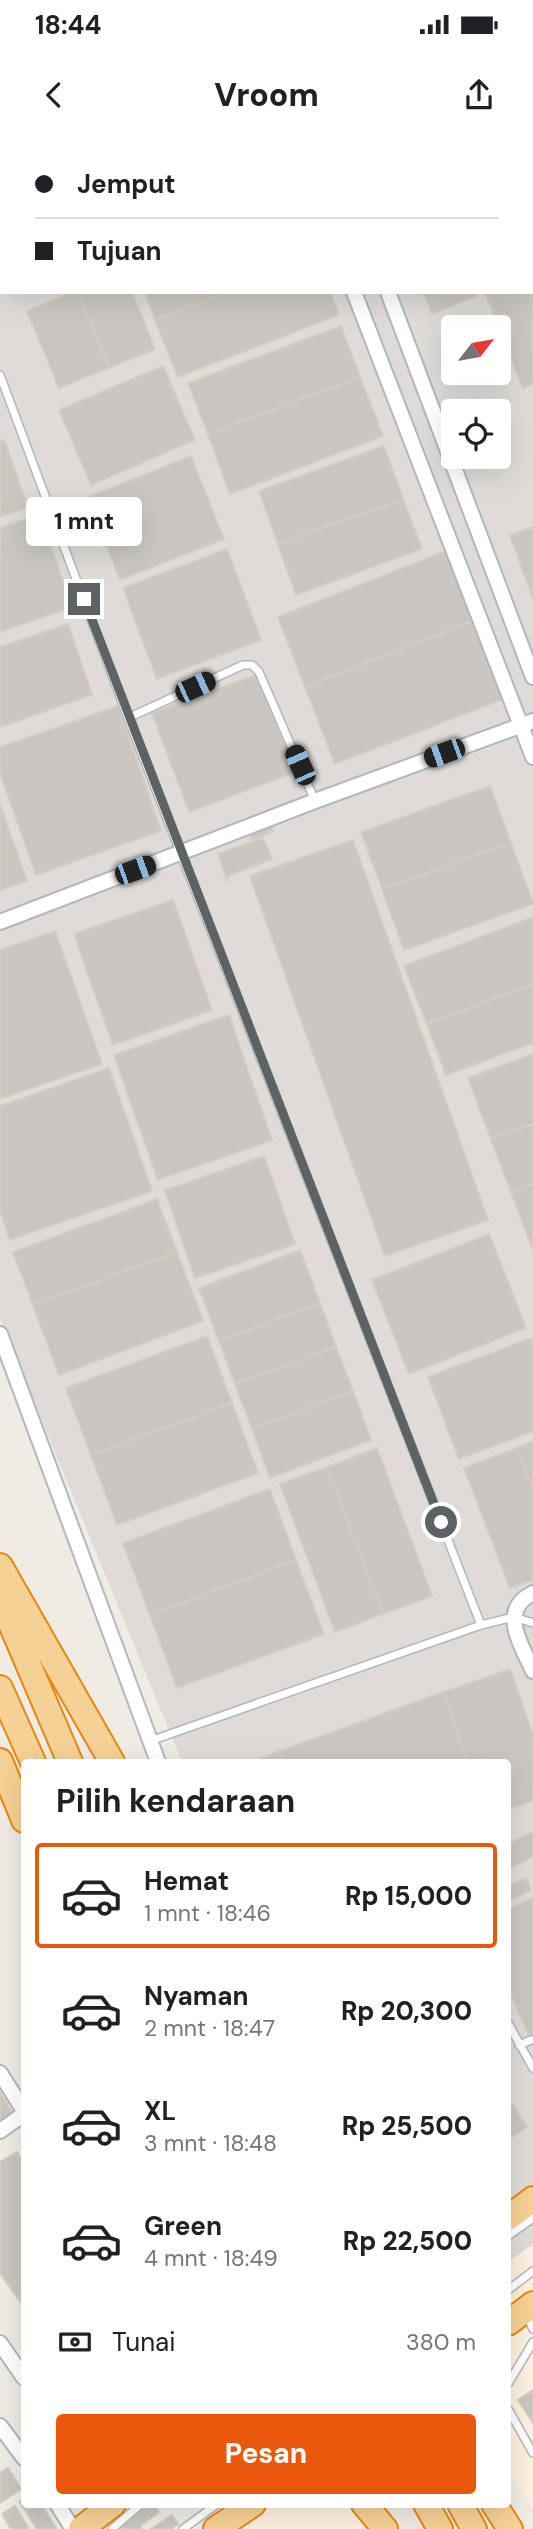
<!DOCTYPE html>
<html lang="id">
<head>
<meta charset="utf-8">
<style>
	:root { --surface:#fff; --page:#f6f6f6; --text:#202124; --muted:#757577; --line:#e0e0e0; --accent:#ea580c }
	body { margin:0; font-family:"DM Sans",sans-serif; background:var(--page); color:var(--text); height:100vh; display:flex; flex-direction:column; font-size:26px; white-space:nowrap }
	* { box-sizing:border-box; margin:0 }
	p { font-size:23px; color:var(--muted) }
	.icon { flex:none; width:38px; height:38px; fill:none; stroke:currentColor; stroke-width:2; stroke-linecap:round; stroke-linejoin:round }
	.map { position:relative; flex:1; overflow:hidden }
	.panel { position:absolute; left:21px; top:1619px; width:490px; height:749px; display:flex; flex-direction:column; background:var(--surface); border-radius:7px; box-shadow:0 7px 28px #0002 }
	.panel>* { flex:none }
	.hud { position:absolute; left:0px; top:0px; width:534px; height:154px; box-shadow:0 7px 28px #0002; display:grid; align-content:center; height:154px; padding:0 35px; background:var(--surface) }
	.needle { width:46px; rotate:59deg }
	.fabs { position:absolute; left:441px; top:175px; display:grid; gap:14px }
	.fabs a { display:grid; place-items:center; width:70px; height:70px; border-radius:7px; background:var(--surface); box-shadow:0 7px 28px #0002; font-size:35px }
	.end { position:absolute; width:32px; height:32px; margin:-16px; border:9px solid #5d6265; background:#fff; box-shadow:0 0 0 4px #fff }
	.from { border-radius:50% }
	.bubble { position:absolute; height:49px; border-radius:7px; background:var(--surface); box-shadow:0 7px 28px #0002; font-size:23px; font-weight:800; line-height:49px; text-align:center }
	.car { position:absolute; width:21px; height:42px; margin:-21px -10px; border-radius:9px; box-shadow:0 0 5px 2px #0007; background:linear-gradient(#222 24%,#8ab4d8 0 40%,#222 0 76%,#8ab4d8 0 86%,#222 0) }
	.hud b { display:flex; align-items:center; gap:24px; height:66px; font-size:26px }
	.hud b+b { border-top:2px solid var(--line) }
	.hud i { width:18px; height:18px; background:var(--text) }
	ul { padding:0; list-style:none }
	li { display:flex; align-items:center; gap:21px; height:105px; margin:0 14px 10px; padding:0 21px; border:4px solid transparent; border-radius:7px }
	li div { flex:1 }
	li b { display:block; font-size:26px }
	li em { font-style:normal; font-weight:800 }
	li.on { border-color:var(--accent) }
	li>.icon { width:63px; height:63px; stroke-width:1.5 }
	h2 { padding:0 35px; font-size:32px; line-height:84px }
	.pay { display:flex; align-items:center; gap:18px; height:77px; padding:0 35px; font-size:26px }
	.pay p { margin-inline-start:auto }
	.action { display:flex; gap:14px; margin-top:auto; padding:14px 35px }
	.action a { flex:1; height:80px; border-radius:7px; background:var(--accent); color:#fff; font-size:28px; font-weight:800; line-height:80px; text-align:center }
	.status { display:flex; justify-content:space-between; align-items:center; height:49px; padding:0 35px; background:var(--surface); direction:ltr }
	.status svg { height:19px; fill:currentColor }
	header { display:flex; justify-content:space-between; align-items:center; height:91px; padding:0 35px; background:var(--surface); font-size:32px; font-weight:800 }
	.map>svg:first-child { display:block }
</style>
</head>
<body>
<div class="status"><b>18:44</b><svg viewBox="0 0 49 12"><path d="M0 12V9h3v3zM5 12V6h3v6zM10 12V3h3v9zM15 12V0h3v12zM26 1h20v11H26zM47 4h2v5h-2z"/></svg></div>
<header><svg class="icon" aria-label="back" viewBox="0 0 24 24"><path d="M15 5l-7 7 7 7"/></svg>Vroom<svg class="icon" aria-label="share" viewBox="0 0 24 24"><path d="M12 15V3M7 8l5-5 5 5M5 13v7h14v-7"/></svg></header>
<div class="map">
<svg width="533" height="2389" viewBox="0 0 533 2389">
	<rect width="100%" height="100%" fill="#efece6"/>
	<!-- commercial -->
	<path fill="#fcf1de" d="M 533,2104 L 533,2369 L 508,2330 L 508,2122 Z
		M 247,2364 L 374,2364 L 391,2389 L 213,2389 Z"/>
	<!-- industrial -->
	<path fill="#dedbd8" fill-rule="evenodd" d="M 0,0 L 533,0 L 533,2104 L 508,2122 L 508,1622 L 182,1622 L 0,1178 ZM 2,2 L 532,2 L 532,152 L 2,152 ZM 453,187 L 499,187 L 499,233 L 453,233 ZM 453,271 L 499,271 L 499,317 L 453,317 Z"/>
	<!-- building -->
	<path fill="#cac7c2" stroke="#d3cdc4" stroke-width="2" d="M 0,0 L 79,0 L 79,2 L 2,2 L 0,51 Z
		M 102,0 L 267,0 L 97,2 Z
		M 363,0 L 448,0 L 443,2 Z
		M 483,0 L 533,0 L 533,37 L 532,2 Z
		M 533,37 L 533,104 L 532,104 L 532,38 Z
		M 0,65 L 2,65 L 2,109 L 0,105 Z
		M 532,115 L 533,244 L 523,248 L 485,152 L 532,152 Z
		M 73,152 L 78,152 L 109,228 L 59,248 L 27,171 Z
		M 78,152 L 132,152 L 155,209 L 109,228 Z
		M 145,152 L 226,152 L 155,180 Z
		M 226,152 L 330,152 L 339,175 L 178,237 L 155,180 Z
		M 428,152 L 475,152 L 476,156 L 432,174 L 424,154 Z
		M 341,186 L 360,237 L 208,294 L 188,243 Z
		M 163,226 L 195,300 L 91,345 L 59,270 Z
		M 360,237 L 383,296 L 230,354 L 208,294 Z
		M 4,300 L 28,367 L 0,377 L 0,301 Z
		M 384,306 L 403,359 L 278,404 L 259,351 Z
		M 191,316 L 224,399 L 120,440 L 88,357 Z
		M 403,359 L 422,409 L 296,455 L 278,404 Z
		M 40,374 L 72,467 L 0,492 L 0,388 Z
		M 533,387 L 533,459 L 510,395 Z
		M 227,409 L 261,500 L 157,539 L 123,448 Z
		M 448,410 L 475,480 L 305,547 L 278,477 Z
		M 475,480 L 506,558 L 335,624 L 305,547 Z
		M 68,484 L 92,555 L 0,587 L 0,507 Z
		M 258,534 L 295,632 L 189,672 L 152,573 Z
		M 118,566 L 161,691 L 36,735 L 0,633 L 0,607 Z
		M 490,646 L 511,703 L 382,749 L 361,692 Z
		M 0,665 L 27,741 L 0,750 Z
		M 271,684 L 274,691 L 252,700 L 249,693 Z
		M 263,698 L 272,719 L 230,735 L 227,741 L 218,714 Z
		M 353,700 L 488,1080 L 385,1116 L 250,736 Z
		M 511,703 L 533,764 L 404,810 L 382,749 Z
		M 173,760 L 212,870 L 113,905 L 74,794 Z
		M 533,777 L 533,844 L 427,884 L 404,826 Z
		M 55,791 L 102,924 L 0,959 L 0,810 Z
		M 533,844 L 533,903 L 446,935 L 427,884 Z
		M 229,875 L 272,1000 L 158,1040 L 114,915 Z
		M 533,914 L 533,984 L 491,999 L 468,938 Z
		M 109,928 L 152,1051 L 10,1100 L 0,1071 L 0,966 Z
		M 533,984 L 533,1043 L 511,1052 L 491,999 Z
		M 264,1016 L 295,1104 L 195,1138 L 165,1050 Z
		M 533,1043 L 533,1110 L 511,1052 Z
		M 157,1059 L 177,1112 L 33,1165 L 13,1112 Z
		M 489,1094 L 526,1188 L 409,1234 L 372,1140 Z
		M 300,1110 L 320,1163 L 219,1201 L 199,1148 Z
		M 177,1112 L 203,1181 L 59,1235 L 33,1165 Z
		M 320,1163 L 336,1207 L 235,1244 L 219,1201 Z
		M 207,1196 L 232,1263 L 91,1315 L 66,1248 Z
		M 531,1198 L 533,1205 L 533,1291 L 459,1319 L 428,1237 Z
		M 336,1207 L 353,1251 L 252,1289 L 235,1244 Z
		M 353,1251 L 371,1300 L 270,1338 L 252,1289 Z
		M 232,1263 L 258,1333 L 117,1385 L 91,1315 Z
		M 533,1301 L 533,1350 L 517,1308 Z
		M 377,1308 L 432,1456 L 383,1474 L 327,1327 Z
		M 517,1308 L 533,1350 L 533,1440 L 510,1448 L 464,1328 Z
		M 327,1327 L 383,1474 L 335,1492 L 280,1344 Z
		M 270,1349 L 296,1420 L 150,1475 L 123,1403 Z
		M 296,1420 L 324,1494 L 177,1548 L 150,1475 Z
		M 510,1529 L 533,1595 L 533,1661 L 508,1670 L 508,1622 L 467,1622 L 443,1552 Z
		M 443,1552 L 467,1622 L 285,1622 L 280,1611 Z
		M 280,1611 L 285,1622 L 252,1622 Z
		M 533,1692 L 533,1717 L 508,1729 L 508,1704 Z
		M 526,1738 L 531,1750 L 508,1761 L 508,1747 Z
		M 533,1758 L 533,1905 L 508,1847 L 508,1769 Z
		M 0,1953 L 15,1977 L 0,1987 Z
		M 508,1958 L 527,1987 L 508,2000 Z
		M 17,2012 L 24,2024 L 24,2167 L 0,2133 L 0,2022 Z
		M 533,2250 L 533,2283 L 518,2260 Z
		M 8,2328 L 21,2349 L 0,2363 L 0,2333 Z
		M 24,2358 L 24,2364 L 41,2364 L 56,2388 L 37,2389 L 19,2361 Z
		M 149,2364 L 154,2364 L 159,2372 L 140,2386 L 142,2389 L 123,2389 L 120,2384 Z
		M 15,2366 L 29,2389 L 11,2389 L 2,2374 Z
		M 172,2375 L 178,2384 L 171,2389 L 151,2389 Z"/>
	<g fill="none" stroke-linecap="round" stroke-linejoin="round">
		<!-- lane casing -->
		<g stroke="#b3b6ba" stroke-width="10">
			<path id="lane" d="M 0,235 L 128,578 L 481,1485
				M 128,578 L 243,525 L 252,525 L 259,532 L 315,661
				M 150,1601 L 481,1485 L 514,1477 L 533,1483
				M 508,1883 L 533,1928
				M 519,1905 L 531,1900
				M 508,2096 L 533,2078
				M 508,2150 L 533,2131
				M 526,2175 L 533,2189
				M 508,2244 L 533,2202
				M 508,2269 L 533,2313
				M 112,2389 L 141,2364
				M 183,2389 L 217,2364"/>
		</g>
		<!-- street casing -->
		<g stroke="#b3b6ba" stroke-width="18">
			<path id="street" d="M 295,0 L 296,2
				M 331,0 L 331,2
				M 354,152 L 533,617
				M 388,152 L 533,537
				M 0,782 L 315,661 L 533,581
				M 0,1194 L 158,1622
				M 533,1453 C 498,1470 521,1504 533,1531
				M 0,1933 L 24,1971
				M 0,1991 L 24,1974
				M 0,2203 L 24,2238
				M 0,2286 L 24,2318
				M 57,2364 L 73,2389"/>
		</g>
		<!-- highway casing -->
		<g stroke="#e5880f" stroke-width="28">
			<path id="highway" d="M 0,1426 L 112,1622
				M 0,1458 L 70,1622
				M 0,1548 L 33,1622
				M 0,1621 L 24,1680
				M 508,2078 L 533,2059
				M 508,2183 L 533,2164
				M 364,2364 L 385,2389
				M 426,2364 L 440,2389
				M 460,2364 L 474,2389
				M 494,2364 L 510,2389
				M 81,2389 L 113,2364
				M 216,2389 L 253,2364"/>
		</g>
		<!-- lane -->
		<use href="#lane" stroke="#fff" stroke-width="7"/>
		<!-- street -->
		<use href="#street" stroke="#fff" stroke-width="14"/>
		<!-- highway -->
		<use href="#highway" stroke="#f6d195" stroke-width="24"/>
	</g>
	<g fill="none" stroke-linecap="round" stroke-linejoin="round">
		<!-- route -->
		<path stroke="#5d6265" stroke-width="9" d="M 84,459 L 441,1382"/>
	</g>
</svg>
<div class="fabs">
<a><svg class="needle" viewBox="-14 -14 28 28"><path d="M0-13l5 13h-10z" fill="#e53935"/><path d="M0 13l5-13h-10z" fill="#757577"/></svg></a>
<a><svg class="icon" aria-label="locate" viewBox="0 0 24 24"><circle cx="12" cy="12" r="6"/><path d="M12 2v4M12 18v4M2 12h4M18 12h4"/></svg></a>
</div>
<i class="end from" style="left:441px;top:1382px"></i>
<i class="end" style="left:84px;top:459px"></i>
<div class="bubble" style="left:26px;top:357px;width:116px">1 mnt</div>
<i class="car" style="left:195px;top:547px;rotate:65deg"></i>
<i class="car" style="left:444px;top:613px;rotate:250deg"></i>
<i class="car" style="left:300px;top:625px;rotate:336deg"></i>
<i class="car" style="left:135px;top:730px;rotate:70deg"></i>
<div class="hud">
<b><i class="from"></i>Jemput</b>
<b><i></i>Tujuan</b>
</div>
<section class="panel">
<h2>Pilih kendaraan</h2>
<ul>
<li class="on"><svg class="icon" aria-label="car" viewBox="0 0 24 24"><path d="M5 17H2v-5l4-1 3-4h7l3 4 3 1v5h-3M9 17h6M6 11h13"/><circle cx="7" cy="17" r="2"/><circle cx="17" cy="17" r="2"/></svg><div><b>Hemat</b><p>1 mnt · 18:46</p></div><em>Rp 15,000</em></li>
<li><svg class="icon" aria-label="car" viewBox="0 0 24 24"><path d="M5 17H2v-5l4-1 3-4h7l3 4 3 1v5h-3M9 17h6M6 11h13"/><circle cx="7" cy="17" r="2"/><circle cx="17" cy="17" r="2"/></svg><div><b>Nyaman</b><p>2 mnt · 18:47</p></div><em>Rp 20,300</em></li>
<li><svg class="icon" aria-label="car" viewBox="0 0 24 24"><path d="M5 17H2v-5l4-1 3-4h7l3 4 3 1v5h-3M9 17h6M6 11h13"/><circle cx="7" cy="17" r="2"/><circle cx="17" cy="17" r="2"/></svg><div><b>XL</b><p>3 mnt · 18:48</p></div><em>Rp 25,500</em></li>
<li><svg class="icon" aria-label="car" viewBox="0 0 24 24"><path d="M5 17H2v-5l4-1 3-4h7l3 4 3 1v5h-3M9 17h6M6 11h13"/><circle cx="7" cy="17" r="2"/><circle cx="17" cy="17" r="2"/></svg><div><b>Green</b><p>4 mnt · 18:49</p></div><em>Rp 22,500</em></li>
</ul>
<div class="pay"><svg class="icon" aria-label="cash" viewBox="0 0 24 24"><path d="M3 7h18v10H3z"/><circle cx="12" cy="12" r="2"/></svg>Tunai<p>380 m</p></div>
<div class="action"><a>Pesan</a></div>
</section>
</div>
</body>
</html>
